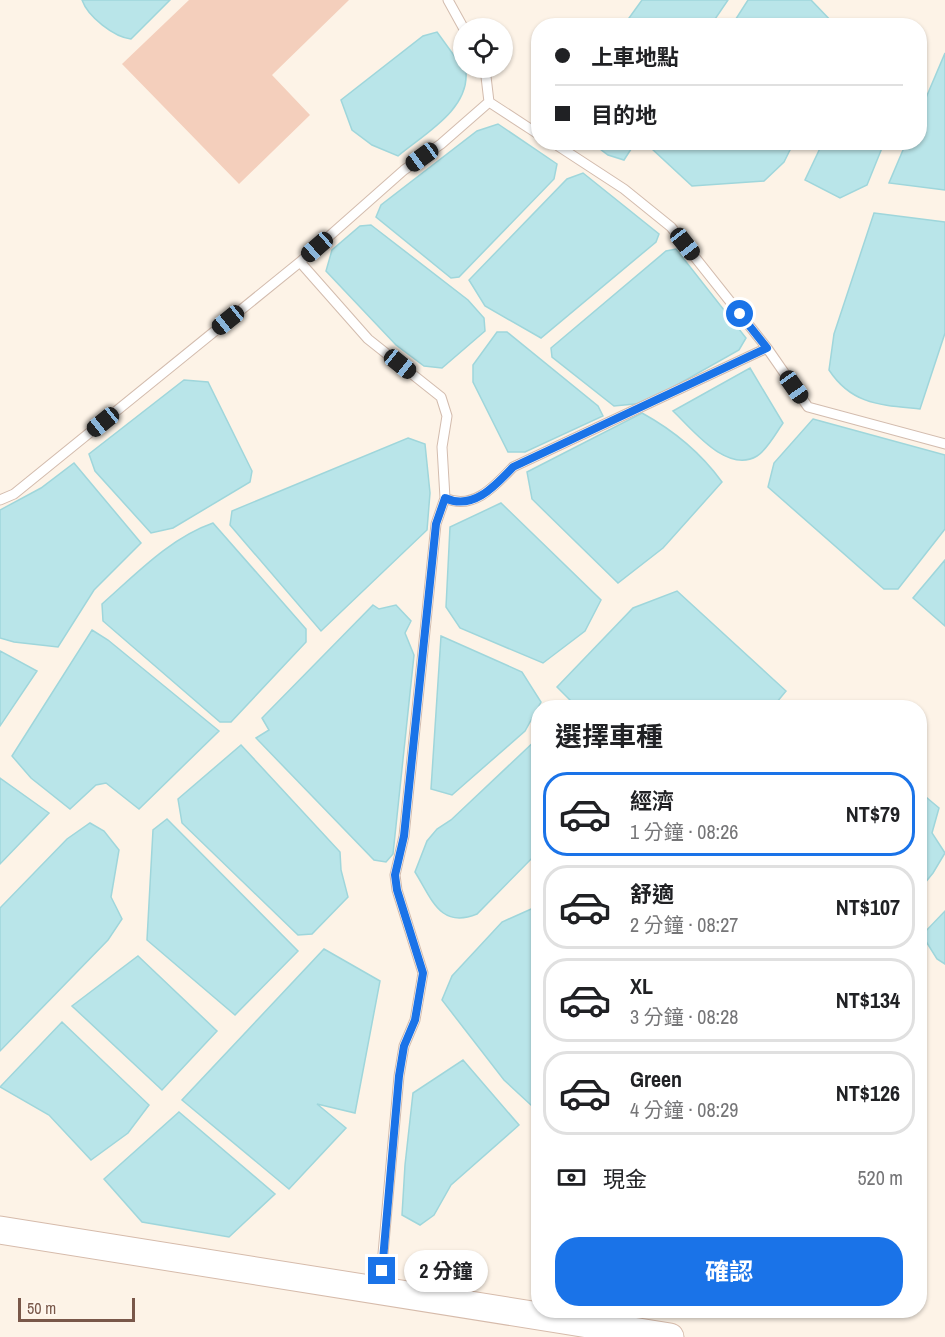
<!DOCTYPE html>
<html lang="zh-TW">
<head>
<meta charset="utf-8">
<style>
	:root { --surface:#fff; --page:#f2f2f2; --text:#202124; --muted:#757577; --line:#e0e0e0; --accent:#1a73e8 }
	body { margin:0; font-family:"Archivo Narrow","Noto Sans TC",sans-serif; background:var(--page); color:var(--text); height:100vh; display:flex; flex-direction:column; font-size:22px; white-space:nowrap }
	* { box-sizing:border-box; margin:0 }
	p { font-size:20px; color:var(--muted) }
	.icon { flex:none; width:33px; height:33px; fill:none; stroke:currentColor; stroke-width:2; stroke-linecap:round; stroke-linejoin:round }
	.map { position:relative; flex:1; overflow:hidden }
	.side { position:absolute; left:531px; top:700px; width:396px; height:618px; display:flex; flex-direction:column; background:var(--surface); border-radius:24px; box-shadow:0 2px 4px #0004 }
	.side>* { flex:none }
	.hud { position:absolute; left:531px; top:18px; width:396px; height:132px; border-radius:24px; box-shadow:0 2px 4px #0004; display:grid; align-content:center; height:132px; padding:0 24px; background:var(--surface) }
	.fabs { position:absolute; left:453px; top:18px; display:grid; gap:12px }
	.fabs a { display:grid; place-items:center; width:60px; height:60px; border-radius:50%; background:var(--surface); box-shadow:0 2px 4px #0004; font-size:30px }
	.scale { position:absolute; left:18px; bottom:15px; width:117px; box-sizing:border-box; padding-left:6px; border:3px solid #795749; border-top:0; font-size:16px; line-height:21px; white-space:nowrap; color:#795749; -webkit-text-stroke:4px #fff7ee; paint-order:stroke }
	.end { position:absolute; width:27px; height:27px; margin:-14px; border:8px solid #1a73e8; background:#fff; box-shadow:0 0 0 3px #fff }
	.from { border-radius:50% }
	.bubble { position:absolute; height:42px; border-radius:21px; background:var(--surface); box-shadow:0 2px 4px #0004; font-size:20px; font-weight:700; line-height:42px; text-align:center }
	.car { position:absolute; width:18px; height:36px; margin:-18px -9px; border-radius:8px; box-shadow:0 0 4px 2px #0007; background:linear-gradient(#222 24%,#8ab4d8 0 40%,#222 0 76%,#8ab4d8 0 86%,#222 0) }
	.hud b { display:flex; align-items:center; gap:21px; height:57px; font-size:22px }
	.hud b+b { border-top:2px solid var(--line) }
	.hud i { width:15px; height:15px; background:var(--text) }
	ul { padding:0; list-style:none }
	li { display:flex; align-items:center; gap:18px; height:84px; margin:0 12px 9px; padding:0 12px; border:3px solid var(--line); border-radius:24px }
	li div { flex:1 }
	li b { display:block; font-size:22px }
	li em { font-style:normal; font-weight:700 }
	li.on { border-color:var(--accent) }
	li>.icon { width:54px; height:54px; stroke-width:1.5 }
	h2 { padding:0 24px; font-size:27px; line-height:72px }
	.pay { display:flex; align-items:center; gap:15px; height:66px; padding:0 24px; font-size:22px }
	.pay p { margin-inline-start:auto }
	.action { display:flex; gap:12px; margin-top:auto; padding:12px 24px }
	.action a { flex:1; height:69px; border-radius:24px; background:var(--accent); color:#fff; font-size:24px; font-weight:700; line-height:69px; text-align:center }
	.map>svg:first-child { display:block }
</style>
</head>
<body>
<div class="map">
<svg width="945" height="1337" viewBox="0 0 945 1337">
	<rect width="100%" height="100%" fill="#fdf3e7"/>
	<!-- water -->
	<path fill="#b9e5e9" stroke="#9fd6db" stroke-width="1.5" d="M 82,0 L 170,0 L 131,39 C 114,37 88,17 82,0 Z
		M 642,0 L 728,0 L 711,25 L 624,25 Z
		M 748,0 L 811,0 L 835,25 L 732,25 Z
		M 437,32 L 466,72 C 469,110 424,134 398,156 L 372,145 L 352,130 L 341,100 L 423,36 Z
		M 945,53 L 945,190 L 889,183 L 906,143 L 920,142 L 920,112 Z
		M 498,124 L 557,164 L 554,179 L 459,277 L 451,278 L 376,217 L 381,205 L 477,131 Z
		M 653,142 L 791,142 L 793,144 L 784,162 L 764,181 L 692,186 L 650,147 Z
		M 823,142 L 884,143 L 867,185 L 840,198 L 805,180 Z
		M 592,143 L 635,143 L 624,160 L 608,155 Z
		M 583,173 L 659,234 L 656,242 L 541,338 L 485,306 L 469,280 L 567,179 Z
		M 874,213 L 945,222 L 945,333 L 920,409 C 881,405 852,405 829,370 L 834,334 Z
		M 371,225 L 468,300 L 484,318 L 485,331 L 442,368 L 424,366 L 396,345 L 326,271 L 332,250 L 360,226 Z
		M 676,249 L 746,338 L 739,350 L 645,403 L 614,406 L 552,357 L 551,348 L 666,251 Z
		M 497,332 L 507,332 L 598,406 L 603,416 L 525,452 L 508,452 L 473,382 L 473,365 Z
		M 750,368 L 783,423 C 776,433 767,450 757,456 C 727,474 693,430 673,411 Z
		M 184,380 L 208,382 L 252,471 L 250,482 L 173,528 L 151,533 L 95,471 L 89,454 Z
		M 642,413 C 673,430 701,453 722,482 L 663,548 L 618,583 L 532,499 L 527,472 Z
		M 813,419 L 945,455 L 945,529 L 898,589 L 884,589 L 768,487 L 774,463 Z
		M 408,438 L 425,444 L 430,493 L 427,530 L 321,631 L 230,525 L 232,511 Z
		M 74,463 L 141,543 L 94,590 L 58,647 L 14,642 L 0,638 L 0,510 L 41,488 Z
		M 501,503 L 601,600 L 585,631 L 543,663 L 460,628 L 446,607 L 450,527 Z
		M 213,523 L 306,629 L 306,642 L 231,722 L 220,722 L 103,621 L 102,604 C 136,574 170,538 213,523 Z
		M 945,560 L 945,626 L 913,598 Z
		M 677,591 L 786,691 L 772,708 L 578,708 L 557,687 L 633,608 Z
		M 373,605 L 379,609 L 396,605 L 411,621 L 405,633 L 414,655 L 393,854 L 386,862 L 374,860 L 256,738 L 269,730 L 262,718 Z
		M 92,630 L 108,640 L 219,731 L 139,809 L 106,783 L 96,785 L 70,809 L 31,778 L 12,756 Z
		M 441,636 L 522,672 L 541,702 L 525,731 L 452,795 L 431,789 Z
		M 0,651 L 37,671 L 0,726 Z
		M 538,738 L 538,852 L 477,914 C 440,929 432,899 415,872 L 427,841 L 437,829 L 451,820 Z
		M 241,745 L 340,852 L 341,870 L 348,897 L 312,934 L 298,935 L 182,823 L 178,799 Z
		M 0,778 L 49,813 L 0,864 Z
		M 920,792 L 939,808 L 932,833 L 945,853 L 933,873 L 920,889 Z
		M 167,819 L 298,951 L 235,1015 L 147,940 L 153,830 Z
		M 90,823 L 104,831 L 119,850 L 111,897 L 122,919 L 108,940 L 0,1051 L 0,908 L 67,839 Z
		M 538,906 L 538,1099 L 532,1106 L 504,1080 L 442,1000 L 452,976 L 502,922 Z
		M 945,911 L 945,964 L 937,959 L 922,935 Z
		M 324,949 L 380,981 L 355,1113 L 317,1104 L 346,1128 L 289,1189 L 182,1100 Z
		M 138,956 L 217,1031 L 162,1090 L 72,1006 Z
		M 62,1022 L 149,1105 L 128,1133 L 91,1160 L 49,1115 L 0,1087 Z
		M 463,1060 L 519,1125 L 451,1185 L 434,1215 L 420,1225 L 402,1215 L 405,1165 L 413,1093 Z
		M 179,1112 L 275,1194 L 229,1237 L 142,1222 L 104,1179 Z"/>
	<!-- building -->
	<path fill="#f4cfbc" d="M 189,0 L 349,0 L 272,75 L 310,115 L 239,184 L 122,64 Z"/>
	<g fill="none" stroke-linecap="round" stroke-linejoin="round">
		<!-- lane casing -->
		<g stroke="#d3bcae" stroke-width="11">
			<path id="lane" d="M 448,0 L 464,29
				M 485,68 L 489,102 L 538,134
				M 552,142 L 624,189 L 671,227 L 767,348 L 808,407 L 945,444
				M 300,262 L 368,339 L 441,397 L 447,416 L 442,447 L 445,498 C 473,511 495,486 513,467 L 767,348
				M 0,500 L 14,494 L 300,262 L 404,170 L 441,144 L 489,102
				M 380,1287 L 399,1076 L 404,1046 L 415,1020 L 423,973 L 397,890 L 395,875 L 404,836 L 436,524 L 445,498"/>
		</g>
		<!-- secondary casing -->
		<g stroke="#d6bbab" stroke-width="29">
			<path id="secondary" d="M 0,1230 L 670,1337"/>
		</g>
		<!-- lane -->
		<use href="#lane" stroke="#fff" stroke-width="9"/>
		<!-- secondary -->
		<use href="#secondary" stroke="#fff" stroke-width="27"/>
	</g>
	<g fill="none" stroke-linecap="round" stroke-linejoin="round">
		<!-- route -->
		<path stroke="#1a73e8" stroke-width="8" d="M 382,1271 L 399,1076 L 404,1046 L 415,1020 L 423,973 L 397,890 L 395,875 L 404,836 L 436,524 L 445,498 C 473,511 495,486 513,467 L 767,348 L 740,314"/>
	</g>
</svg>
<div class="fabs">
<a><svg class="icon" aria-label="locate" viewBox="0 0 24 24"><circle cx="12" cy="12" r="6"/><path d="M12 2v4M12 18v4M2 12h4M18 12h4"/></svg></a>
</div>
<div class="scale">50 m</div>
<i class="end from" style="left:740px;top:314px"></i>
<i class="end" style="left:382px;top:1271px"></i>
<div class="bubble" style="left:404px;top:1250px;width:84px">2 分鐘</div>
<i class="car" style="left:422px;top:157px;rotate:234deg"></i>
<i class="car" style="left:685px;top:244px;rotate:142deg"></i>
<i class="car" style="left:317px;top:247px;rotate:229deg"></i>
<i class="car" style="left:228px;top:320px;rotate:231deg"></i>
<i class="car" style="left:400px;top:364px;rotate:129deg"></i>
<i class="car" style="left:794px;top:387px;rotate:145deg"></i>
<i class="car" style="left:103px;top:422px;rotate:231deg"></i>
<div class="hud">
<b><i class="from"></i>上車地點</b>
<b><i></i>目的地</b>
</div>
<section class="side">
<h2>選擇車種</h2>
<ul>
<li class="on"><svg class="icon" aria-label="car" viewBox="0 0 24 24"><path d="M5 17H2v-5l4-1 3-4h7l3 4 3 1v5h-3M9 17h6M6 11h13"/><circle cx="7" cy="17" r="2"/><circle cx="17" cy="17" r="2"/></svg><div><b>經濟</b><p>1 分鐘 · 08:26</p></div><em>NT$79</em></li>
<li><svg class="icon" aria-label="car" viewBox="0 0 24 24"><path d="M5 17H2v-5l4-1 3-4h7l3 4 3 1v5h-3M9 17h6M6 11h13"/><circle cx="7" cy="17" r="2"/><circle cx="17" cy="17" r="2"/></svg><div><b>舒適</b><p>2 分鐘 · 08:27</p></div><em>NT$107</em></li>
<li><svg class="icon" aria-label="car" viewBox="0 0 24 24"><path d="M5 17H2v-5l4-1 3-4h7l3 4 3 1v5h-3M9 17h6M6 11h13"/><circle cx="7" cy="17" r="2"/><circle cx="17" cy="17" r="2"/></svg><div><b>XL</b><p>3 分鐘 · 08:28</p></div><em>NT$134</em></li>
<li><svg class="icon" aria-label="car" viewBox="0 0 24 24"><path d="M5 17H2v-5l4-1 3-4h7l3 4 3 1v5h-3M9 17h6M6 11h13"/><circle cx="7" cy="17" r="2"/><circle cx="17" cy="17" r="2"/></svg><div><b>Green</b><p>4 分鐘 · 08:29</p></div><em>NT$126</em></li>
</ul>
<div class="pay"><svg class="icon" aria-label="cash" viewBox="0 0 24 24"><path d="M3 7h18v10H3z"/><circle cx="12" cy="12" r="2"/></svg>現金<p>520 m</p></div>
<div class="action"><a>確認</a></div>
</section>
</div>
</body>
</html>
